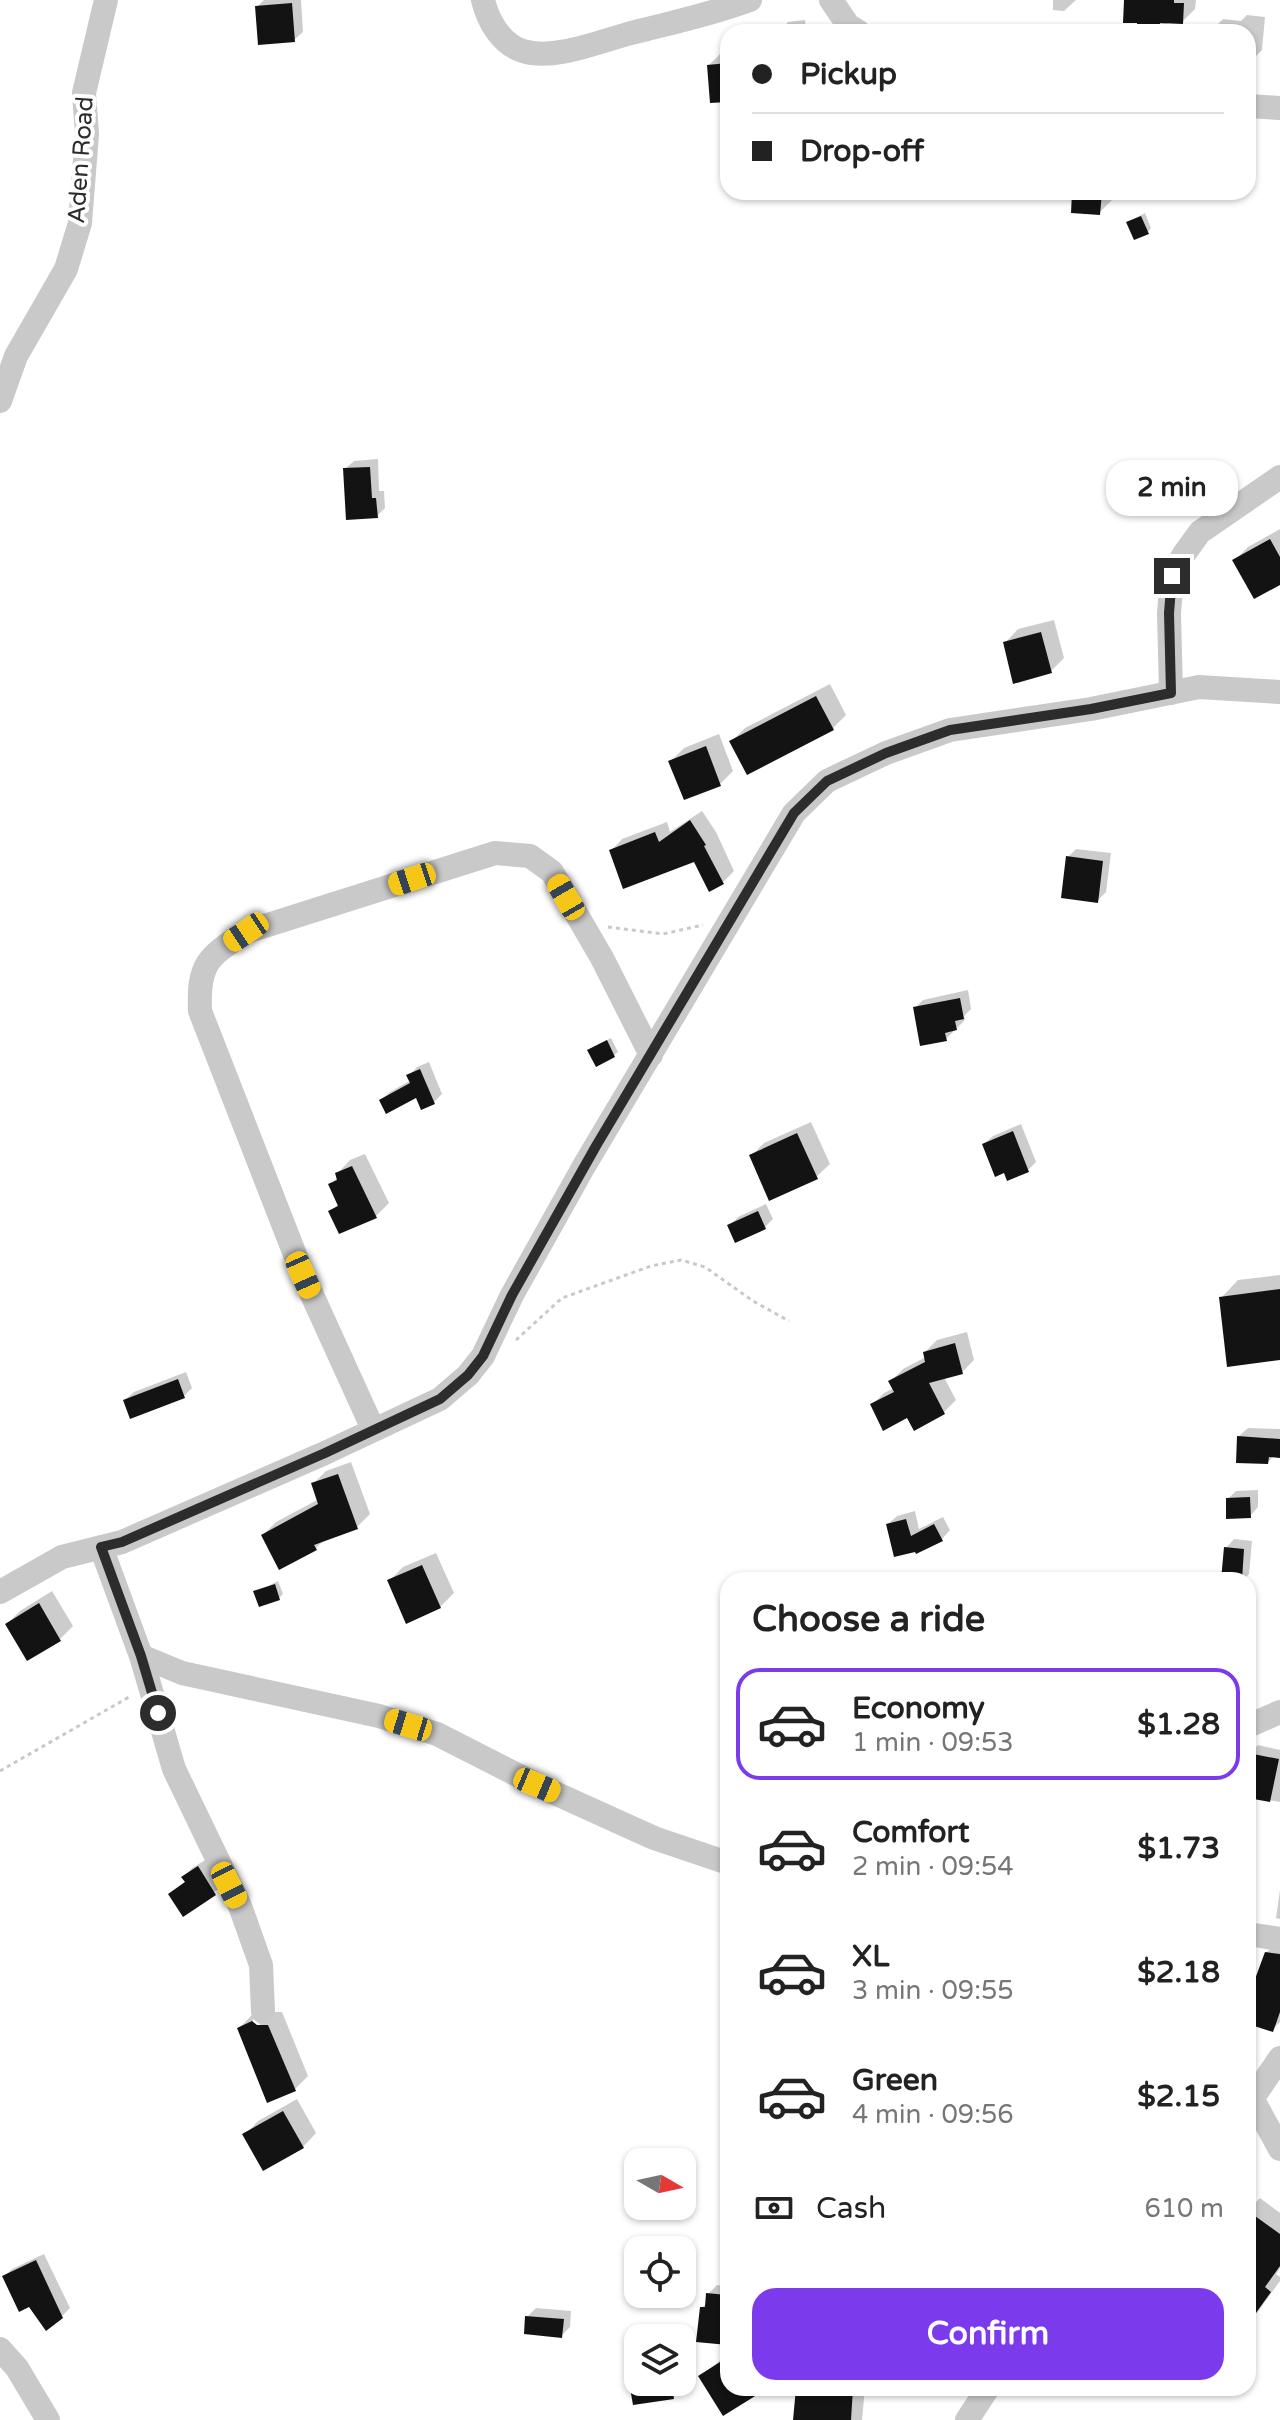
<!DOCTYPE html>
<html lang="en">
<head>
<meta charset="utf-8">
<style>
	:root { --surface:#fff; --page:#f6f6f6; --text:#222; --muted:#767676; --line:#e0e0e0; --accent:#7c3aed }
	body { margin:0; font-family:"Varela Round",sans-serif; background:var(--page); color:var(--text); height:100vh; display:flex; flex-direction:column; font-size:30px; white-space:nowrap }
	* { box-sizing:border-box; margin:0 }
	p { font-size:26px; color:var(--muted) }
	.icon { flex:none; width:44px; height:44px; fill:none; stroke:currentColor; stroke-width:2; stroke-linecap:round; stroke-linejoin:round }
	.map { position:relative; flex:1; overflow:hidden }
	.details { position:absolute; left:720px; top:1572px; width:536px; height:824px; display:flex; flex-direction:column; background:var(--surface); border-radius:24px; box-shadow:0 2px 6px #0004 }
	.details>* { flex:none }
	.banner { position:absolute; left:720px; top:24px; width:536px; height:176px; border-radius:24px; box-shadow:0 2px 6px #0004; display:grid; align-content:center; height:176px; padding:0 32px; background:var(--surface) }
	.needle { width:52px; rotate:99deg }
	.controls { position:absolute; left:624px; top:2148px; display:grid; gap:16px }
	.controls a { display:grid; place-items:center; width:72px; height:72px; border-radius:16px; background:var(--surface); box-shadow:0 2px 6px #0004; font-size:40px }
	.end { position:absolute; width:36px; height:36px; margin:-18px; border:10px solid #2c2c2c; background:#fff; box-shadow:0 0 0 4px #fff }
	.from { border-radius:50% }
	.bubble { position:absolute; height:56px; border-radius:24px; background:var(--surface); box-shadow:0 2px 6px #0004; font-size:26px; font-weight:700; line-height:56px; text-align:center }
	.car { position:absolute; width:24px; height:48px; margin:-24px -12px; border-radius:10px; box-shadow:0 0 6px 2px #0007; background:linear-gradient(#f5c518 24%,#345 0 40%,#f5c518 0 76%,#345 0 86%,#f5c518 0) }
	.banner b { display:flex; align-items:center; gap:28px; height:76px; font-size:30px }
	.banner b+b { border-top:2px solid var(--line) }
	.banner i { width:20px; height:20px; background:var(--text) }
	ul { padding:0; list-style:none }
	li { display:flex; align-items:center; gap:24px; height:112px; margin:0 16px 12px; padding:0 16px; border:4px solid transparent; border-radius:24px }
	li div { flex:1 }
	li b { display:block; font-size:30px }
	li em { font-style:normal; font-weight:700 }
	li.selected { border-color:var(--accent) }
	li>.icon { width:72px; height:72px; stroke-width:1.5 }
	h2 { padding:0 32px; font-size:36px; line-height:96px }
	.pay { display:flex; align-items:center; gap:20px; height:88px; padding:0 32px; font-size:30px }
	.pay p { margin-inline-start:auto }
	.cta { display:flex; gap:16px; margin-top:auto; padding:16px 32px }
	.cta a { flex:1; height:92px; border-radius:24px; background:var(--accent); color:#fff; font-size:32px; font-weight:700; line-height:92px; text-align:center }
	.map>svg:first-child { display:block }
</style>
</head>
<body>
<div class="map">
<svg width="1280" height="2420" viewBox="0 0 1280 2420">
	<rect width="100%" height="100%" fill="#fff"/>
	<!-- shadow -->
	<path fill="#0003" fill-rule="evenodd" d="M 264,0 L 301,0 L 303,32 L 294,40 L 257,7 Z
		M 1053,0 L 1076,0 L 1064,11 L 1053,10 Z
		M 1126,0 L 1196,0 L 1195,9 L 1182,22 L 1169,22 L 1159,31 L 1139,22 Z
		M 1247,15 L 1265,17 L 1262,50 L 1253,59 L 1248,58 L 1248,32 L 1214,32 L 1215,27 L 1223,19 L 1241,21 Z
		M 805,20 L 806,30 L 820,28 L 821,32 L 779,32 L 788,22 Z
		M 728,53 L 728,100 L 709,65 L 720,54 Z
		M 1074,192 L 1113,192 L 1113,199 L 1099,213 Z
		M 1145,213 L 1151,228 L 1148,232 L 1128,222 Z
		M 378,459 L 379,491 L 384,491 L 385,508 L 377,516 L 345,469 L 354,461 Z
		M 1280,529 L 1280,583 L 1235,560 L 1248,547 Z
		M 1054,620 L 1064,658 L 1051,671 L 1005,643 L 1018,629 Z
		M 830,684 L 846,715 L 833,728 L 732,741 L 745,728 Z
		M 719,734 L 733,771 L 720,784 L 671,761 L 684,748 Z
		M 702,811 L 716,832 L 734,871 L 723,882 L 695,860 L 611,851 L 622,839 L 667,822 L 670,832 Z
		M 1076,849 L 1111,853 L 1106,892 L 1097,901 L 1068,857 Z
		M 968,990 L 971,1009 L 964,1016 L 965,1020 L 946,1039 L 915,1008 L 923,1000 Z
		M 611,1038 L 618,1052 L 614,1055 L 593,1047 Z
		M 429,1062 L 442,1094 L 434,1102 L 417,1095 L 381,1100 L 390,1092 L 411,1080 L 409,1076 L 417,1067 Z
		M 811,1122 L 830,1164 L 816,1177 L 751,1156 L 764,1143 Z
		M 1021,1124 L 1036,1162 L 1028,1170 L 984,1144 L 993,1136 Z
		M 365,1154 L 389,1203 L 376,1216 L 331,1212 L 339,1203 L 331,1184 L 338,1177 L 337,1174 L 350,1160 Z
		M 766,1204 L 773,1219 L 765,1227 L 729,1226 L 738,1217 Z
		M 1280,1275 L 1280,1358 L 1221,1298 L 1238,1280 Z
		M 967,1332 L 974,1360 L 962,1372 L 944,1377 L 956,1400 L 944,1412 L 915,1428 L 908,1416 L 872,1405 L 884,1393 L 894,1388 L 891,1381 L 903,1369 L 926,1357 L 925,1352 L 937,1340 Z
		M 186,1372 L 192,1388 L 184,1396 L 125,1400 L 134,1392 Z
		M 1248,1428 L 1280,1429 L 1280,1456 L 1274,1456 L 1268,1462 L 1239,1436 Z
		M 351,1462 L 370,1514 L 357,1527 L 325,1539 L 316,1548 L 263,1535 L 276,1522 L 319,1499 L 313,1484 L 326,1471 Z
		M 1258,1490 L 1258,1507 L 1250,1516 L 1228,1499 L 1236,1491 Z
		M 915,1511 L 919,1529 L 943,1517 L 950,1530 L 942,1539 L 917,1552 L 888,1524 L 897,1516 Z
		M 1234,1539 L 1252,1541 L 1249,1574 L 1243,1580 L 1223,1580 L 1226,1548 Z
		M 436,1553 L 454,1593 L 440,1607 L 390,1580 L 403,1567 Z
		M 278,1581 L 283,1594 L 279,1598 L 256,1592 Z
		M 52,1591 L 73,1626 L 60,1639 L 28,1658 L 7,1624 L 20,1611 Z
		M 1258,1745 L 1280,1750 L 1280,1802 L 1248,1796 L 1250,1754 Z
		M 207,1859 L 224,1885 L 183,1914 L 170,1894 L 186,1881 L 184,1877 L 192,1868 Z
		M 1280,1890 L 1280,1919 L 1276,1918 Z
		M 1280,1939 L 1280,2022 L 1272,2030 L 1248,2021 L 1248,2004 L 1266,1953 Z
		M 271,2012 L 282,2012 L 308,2076 L 295,2089 L 239,2028 L 252,2015 ZM 253,2019 L 266,2029 L 253,2024 Z
		M 297,2099 L 316,2133 L 303,2147 L 245,2135 L 258,2121 Z
		M 1260,2198 L 1280,2213 L 1280,2268 L 1276,2274 L 1280,2277 L 1280,2281 L 1248,2325 L 1248,2210 Z
		M 44,2254 L 70,2308 L 62,2316 L 30,2304 L 4,2277 L 12,2269 Z
		M 717,2285 L 728,2287 L 728,2339 L 725,2343 L 702,2308 L 707,2302 L 708,2294 Z
		M 536,2308 L 571,2311 L 570,2327 L 561,2336 L 527,2317 Z
		M 728,2354 L 728,2388 L 762,2388 L 724,2414 L 701,2376 Z
		M 638,2370 L 638,2382 L 681,2382 L 682,2388 L 673,2397 L 635,2403 L 631,2377 Z
		M 798,2388 L 865,2388 L 862,2420 L 795,2420 Z"/>
	<!-- building -->
	<path fill="#131313" d="M 1124,0 L 1174,0 L 1174,3 L 1184,3 L 1183,24 L 1160,23 L 1160,32 L 1137,32 L 1137,23 L 1123,23 Z
		M 292,3 L 295,42 L 258,45 L 255,6 Z
		M 728,63 L 728,102 L 710,103 L 707,65 Z
		M 1072,192 L 1102,192 L 1100,215 L 1071,213 Z
		M 1141,216 L 1149,234 L 1134,240 L 1126,222 Z
		M 370,467 L 372,498 L 376,498 L 378,518 L 346,520 L 343,468 Z
		M 1270,539 L 1280,557 L 1280,585 L 1254,599 L 1232,560 Z
		M 1041,632 L 1052,673 L 1013,684 L 1003,642 Z
		M 816,696 L 834,730 L 747,775 L 729,741 Z
		M 706,746 L 721,786 L 684,800 L 668,761 Z
		M 690,820 L 706,845 L 704,846 L 724,884 L 709,892 L 694,862 L 623,889 L 609,850 L 655,832 L 659,842 Z
		M 1066,856 L 1103,861 L 1098,903 L 1061,898 Z
		M 960,998 L 964,1019 L 955,1021 L 957,1030 L 945,1033 L 947,1041 L 920,1046 L 913,1007 Z
		M 607,1040 L 615,1057 L 596,1067 L 587,1050 Z
		M 420,1069 L 435,1104 L 421,1110 L 416,1098 L 386,1114 L 379,1100 L 410,1083 L 406,1075 Z
		M 1013,1131 L 1029,1172 L 1007,1181 L 1004,1173 L 995,1177 L 982,1144 Z
		M 797,1133 L 818,1179 L 769,1201 L 749,1155 Z
		M 352,1166 L 377,1218 L 339,1234 L 328,1211 L 338,1206 L 328,1184 L 337,1180 L 335,1173 Z
		M 758,1211 L 766,1229 L 735,1243 L 727,1225 Z
		M 1280,1289 L 1280,1360 L 1227,1367 L 1219,1297 Z
		M 955,1343 L 963,1374 L 929,1383 L 945,1414 L 914,1431 L 907,1418 L 883,1431 L 870,1404 L 894,1392 L 888,1381 L 925,1362 L 923,1352 Z
		M 178,1379 L 185,1398 L 130,1419 L 123,1400 Z
		M 1237,1436 L 1280,1439 L 1280,1458 L 1269,1457 L 1268,1464 L 1236,1463 Z
		M 338,1474 L 358,1529 L 314,1545 L 317,1550 L 279,1570 L 261,1535 L 318,1504 L 311,1483 Z
		M 1250,1497 L 1251,1518 L 1226,1519 L 1226,1498 Z
		M 906,1519 L 911,1536 L 934,1524 L 943,1541 L 916,1554 L 915,1552 L 894,1557 L 886,1524 Z
		M 1224,1547 L 1244,1549 L 1242,1580 L 1221,1580 Z
		M 422,1565 L 441,1608 L 406,1624 L 387,1580 Z
		M 275,1584 L 280,1600 L 259,1607 L 253,1591 Z
		M 39,1603 L 61,1641 L 27,1661 L 5,1624 Z
		M 1248,1753 L 1279,1759 L 1270,1802 L 1248,1798 Z
		M 198,1866 L 216,1895 L 183,1917 L 168,1894 L 185,1882 L 181,1877 Z
		M 1265,1952 L 1280,1954 L 1280,2012 L 1273,2032 L 1248,2024 L 1248,1998 Z
		M 252,2021 L 257,2025 L 268,2025 L 296,2091 L 267,2103 L 237,2028 Z
		M 283,2111 L 304,2148 L 263,2171 L 242,2134 Z
		M 1248,2211 L 1280,2234 L 1280,2266 L 1265,2287 L 1271,2292 L 1248,2324 Z
		M 36,2260 L 63,2318 L 46,2331 L 29,2307 L 19,2312 L 2,2276 Z
		M 706,2293 L 727,2295 L 728,2345 L 696,2342 L 700,2307 L 705,2307 Z
		M 525,2316 L 564,2319 L 562,2338 L 524,2334 Z
		M 728,2357 L 728,2388 L 768,2388 L 723,2416 L 698,2376 Z
		M 629,2382 L 671,2382 L 674,2399 L 633,2405 Z
		M 796,2388 L 853,2388 L 851,2420 L 793,2420 Z"/>
	<g fill="none" stroke-linecap="round" stroke-linejoin="round">
		<!-- path -->
		<path stroke="#c9c9c9" stroke-width="3" stroke-dasharray="4 4" stroke-linecap="butt" d="M 608,927 L 663,934 L 703,925
			M 516,1340 L 562,1298 L 651,1266 L 681,1260 L 705,1267 L 753,1301 L 789,1321
			M 0,1771 L 129,1697"/>
		<!-- minor -->
		<path stroke="#c9c9c9" stroke-width="24" d="M 483,0 C 488,21 501,44 523,51 C 553,61 601,41 631,33 C 672,23 711,14 750,0
			M 831,0 L 848,25 L 859,32
			M 1248,106 L 1280,108
			M 0,401 L 16,356 L 66,269 L 80,223 L 87,134 L 84,93 L 106,0
			M 1171,693 L 1169,613 L 1172,576 L 1184,554 L 1200,532 L 1280,477
			M 373,1429 L 303,1275 L 200,1011 C 198,963 208,957 246,932 L 495,853 L 530,856 L 552,872 L 602,958 L 651,1055
			M 101,1547 L 141,1656 L 174,1769 L 240,1906 L 261,1965 L 263,2011
			M 0,1592 L 62,1557 L 122,1542 L 325,1453 L 440,1399 L 468,1375 L 483,1356 L 512,1295 L 584,1166 L 794,813 L 827,781 L 886,753 L 950,730 L 1091,709 L 1199,687 L 1280,692
			M 141,1656 L 182,1673 L 379,1716 L 437,1734 L 537,1785 L 654,1838 L 728,1863
			M 1248,1726 L 1280,1712
			M 1248,1934 L 1280,1939
			M 1253,2100 L 1280,2149
			M 1248,2105 L 1280,2058
			M 0,2349 L 17,2368 L 48,2420
			M 967,2420 L 988,2388"/>
	</g>
	<g fill="none" stroke-linecap="round" stroke-linejoin="round">
		<!-- route -->
		<path stroke="#2c2c2c" stroke-width="10" d="M 158,1713 L 141,1656 L 101,1547 L 122,1542 L 325,1453 L 440,1399 L 468,1375 L 483,1356 L 512,1295 L 596,1146 L 794,813 L 827,781 L 886,753 L 950,730 L 1091,709 L 1171,693 L 1169,613 L 1172,576"/>
	</g>
	<g text-anchor="middle" dominant-baseline="central" stroke-width="8" stroke-linejoin="round" paint-order="stroke">
		<!-- street labels -->
		<g font-size="24" fill="#2c2c2c" stroke="#fff">
			<text transform="translate(81 160) rotate(-86)">Aden Road</text>
		</g>
	</g>
</svg>
<div class="controls">
<a><svg class="needle" viewBox="-14 -14 28 28"><path d="M0-13l5 13h-10z" fill="#e53935"/><path d="M0 13l5-13h-10z" fill="#767676"/></svg></a>
<a><svg class="icon" aria-label="locate" viewBox="0 0 24 24"><circle cx="12" cy="12" r="6"/><path d="M12 2v4M12 18v4M2 12h4M18 12h4"/></svg></a>
<a><svg class="icon" aria-label="layers" viewBox="0 0 24 24"><path d="M12 4l9 5-9 5-9-5zM3 14l9 5 9-5"/></svg></a>
</div>
<i class="end from" style="left:158px;top:1713px"></i>
<i class="end" style="left:1172px;top:576px"></i>
<div class="bubble" style="left:1106px;top:460px;width:132px">2 min</div>
<i class="car" style="left:412px;top:879px;rotate:252deg"></i>
<i class="car" style="left:566px;top:897px;rotate:330deg"></i>
<i class="car" style="left:246px;top:932px;rotate:236deg"></i>
<i class="car" style="left:303px;top:1275px;rotate:156deg"></i>
<i class="car" style="left:408px;top:1725px;rotate:287deg"></i>
<i class="car" style="left:537px;top:1785px;rotate:113deg"></i>
<i class="car" style="left:229px;top:1885px;rotate:153deg"></i>
<div class="banner">
<b><i class="from"></i>Pickup</b>
<b><i></i>Drop-off</b>
</div>
<section class="details">
<h2>Choose a ride</h2>
<ul>
<li class="selected"><svg class="icon" aria-label="car" viewBox="0 0 24 24"><path d="M5 17H2v-5l4-1 3-4h7l3 4 3 1v5h-3M9 17h6M6 11h13"/><circle cx="7" cy="17" r="2"/><circle cx="17" cy="17" r="2"/></svg><div><b>Economy</b><p>1 min · 09:53</p></div><em>$1.28</em></li>
<li><svg class="icon" aria-label="car" viewBox="0 0 24 24"><path d="M5 17H2v-5l4-1 3-4h7l3 4 3 1v5h-3M9 17h6M6 11h13"/><circle cx="7" cy="17" r="2"/><circle cx="17" cy="17" r="2"/></svg><div><b>Comfort</b><p>2 min · 09:54</p></div><em>$1.73</em></li>
<li><svg class="icon" aria-label="car" viewBox="0 0 24 24"><path d="M5 17H2v-5l4-1 3-4h7l3 4 3 1v5h-3M9 17h6M6 11h13"/><circle cx="7" cy="17" r="2"/><circle cx="17" cy="17" r="2"/></svg><div><b>XL</b><p>3 min · 09:55</p></div><em>$2.18</em></li>
<li><svg class="icon" aria-label="car" viewBox="0 0 24 24"><path d="M5 17H2v-5l4-1 3-4h7l3 4 3 1v5h-3M9 17h6M6 11h13"/><circle cx="7" cy="17" r="2"/><circle cx="17" cy="17" r="2"/></svg><div><b>Green</b><p>4 min · 09:56</p></div><em>$2.15</em></li>
</ul>
<div class="pay"><svg class="icon" aria-label="cash" viewBox="0 0 24 24"><path d="M3 7h18v10H3z"/><circle cx="12" cy="12" r="2"/></svg>Cash<p>610 m</p></div>
<div class="cta"><a>Confirm</a></div>
</section>
</div>
</body>
</html>
